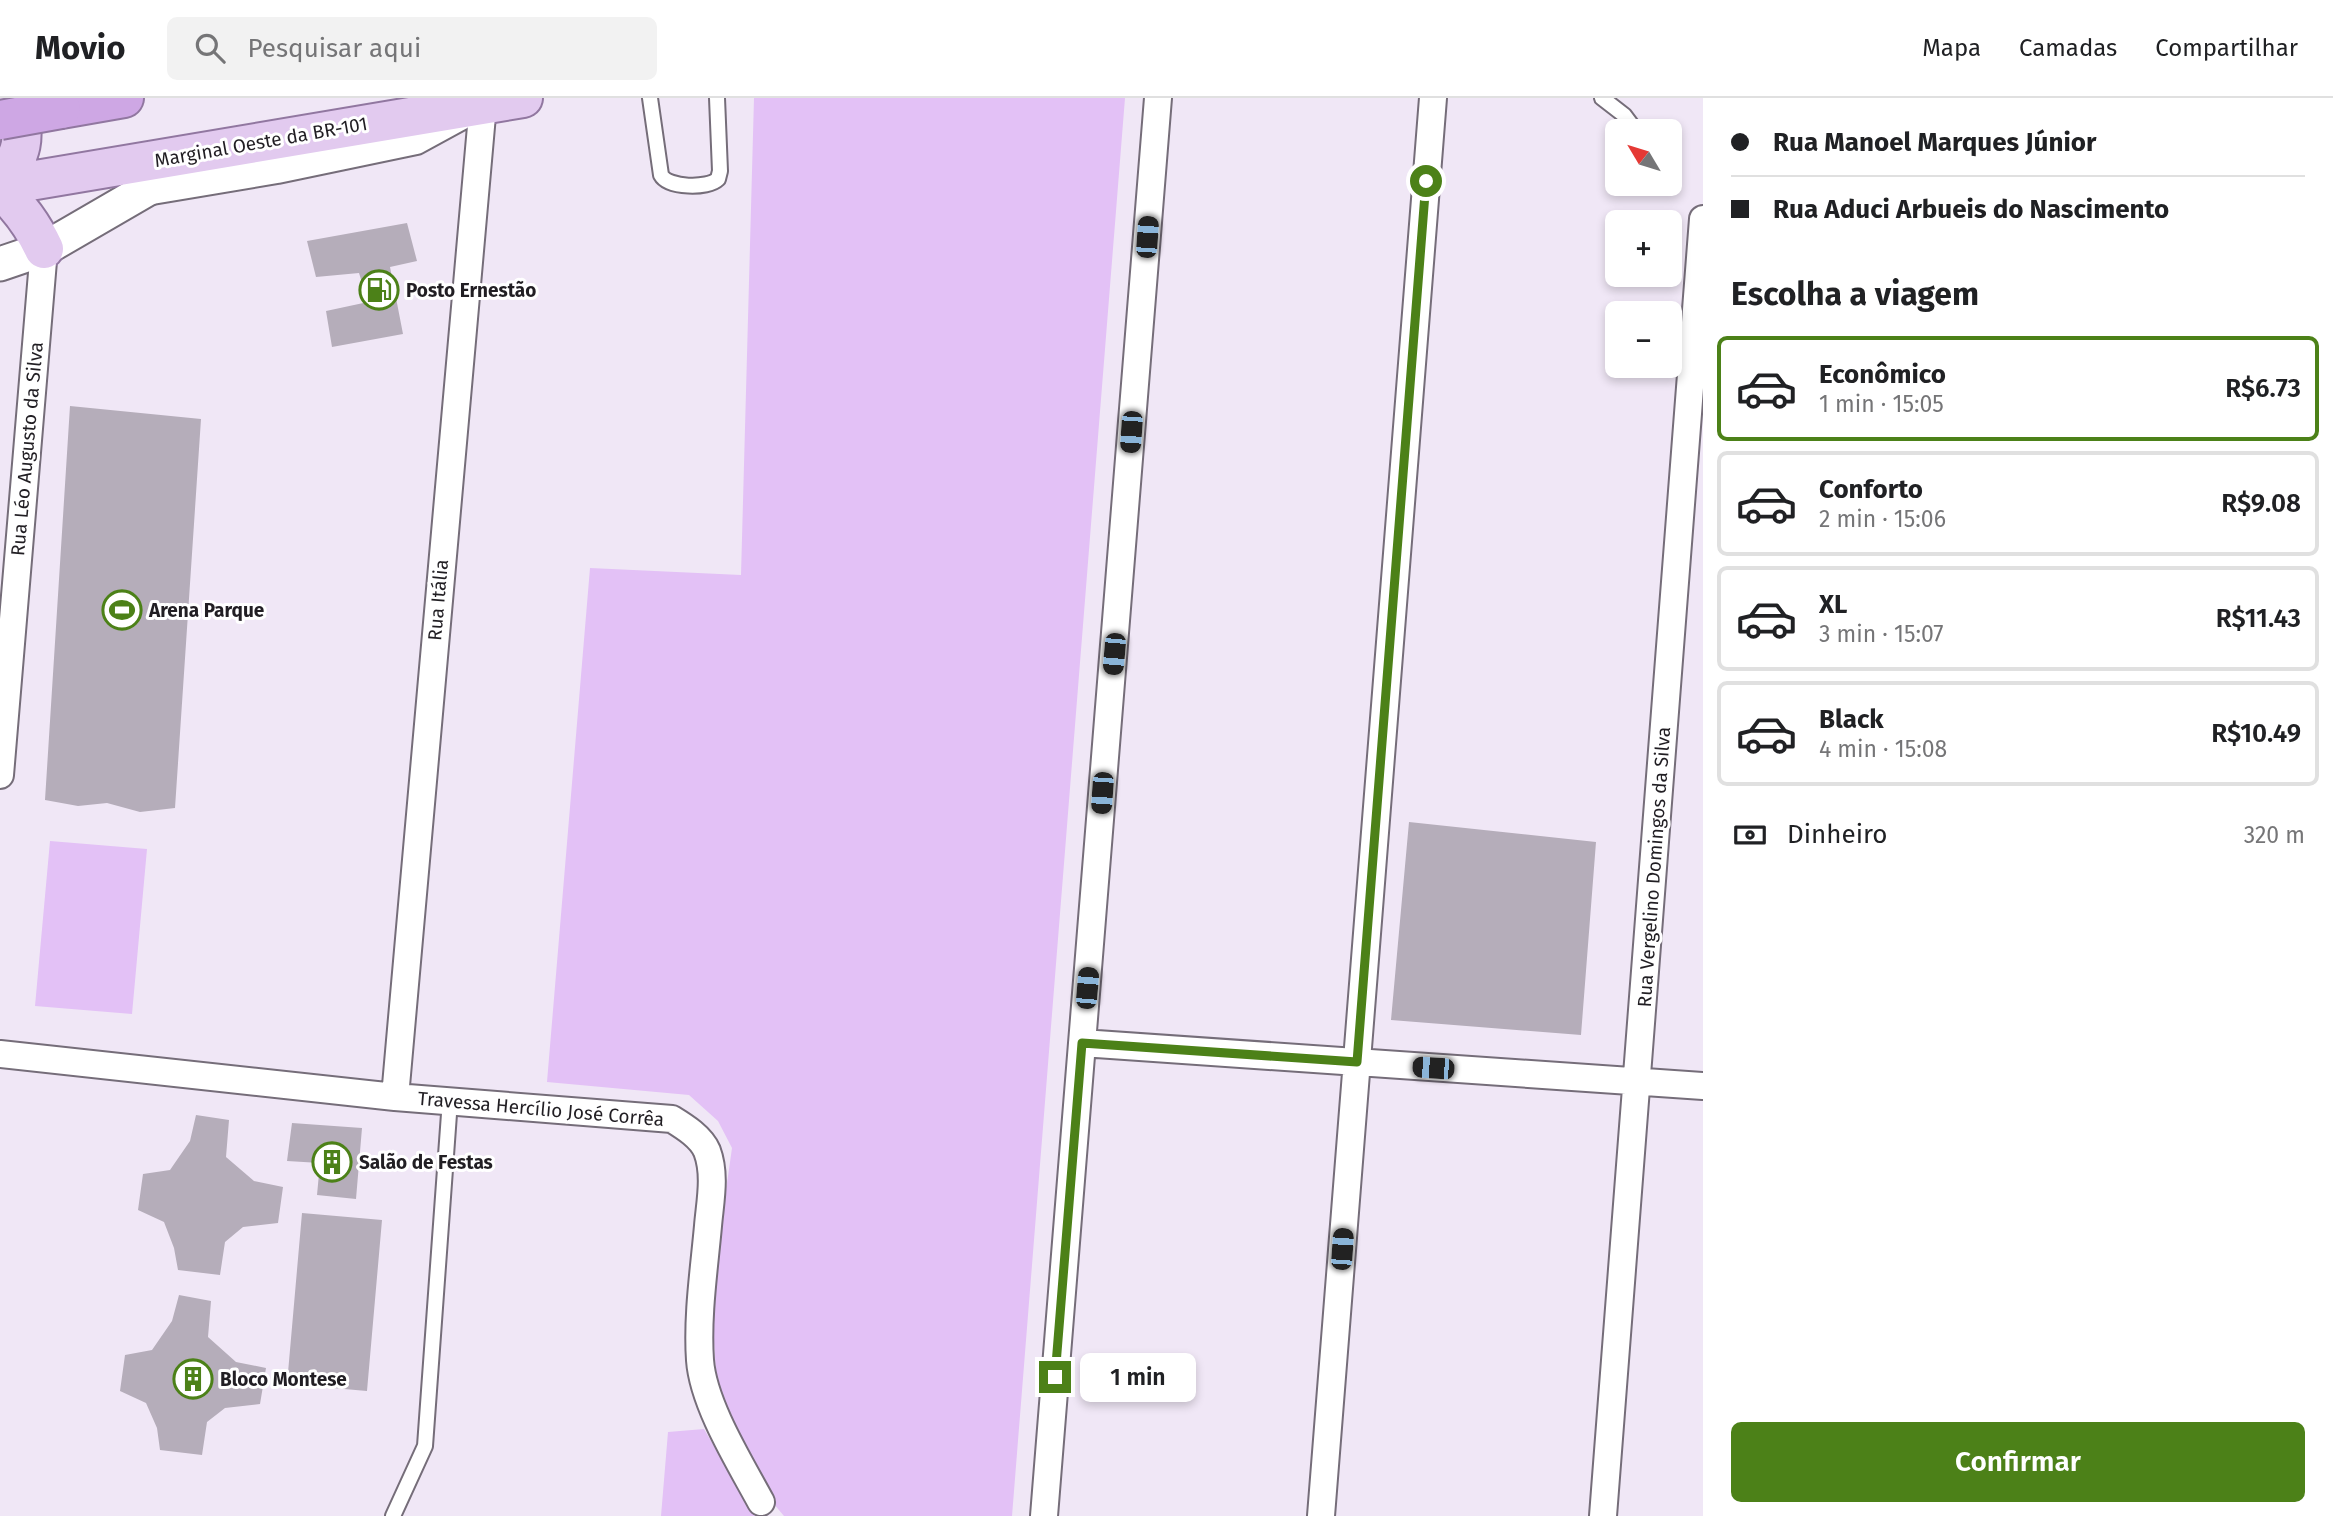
<!DOCTYPE html>
<html lang="pt">
<head>
<meta charset="utf-8">
<style>
	:root { --surface:#fff; --page:#f2f2f2; --text:#202124; --muted:#757577; --line:#e0e0e0; --accent:#4c8118 }
	body { margin:0; font-family:"Fira Sans",sans-serif; background:var(--page); color:var(--text); height:100vh; display:flex; flex-direction:column; font-size:26px; white-space:nowrap }
	* { box-sizing:border-box; margin:0 }
	p { font-size:23px; color:var(--muted) }
	.icon { flex:none; width:38px; height:38px; fill:none; stroke:currentColor; stroke-width:2; stroke-linecap:round; stroke-linejoin:round }
	.map { position:relative; flex:1; overflow:hidden }
	.sheet { display:flex; flex-direction:column; background:var(--surface); width:630px }
	.sheet>* { flex:none }
	.top-card { display:grid; align-content:center; height:154px; padding:0 28px; background:var(--surface) }
	.needle { width:46px; rotate:308deg }
	.tools { position:absolute; left:1605px; top:21px; display:grid; gap:14px }
	.tools a { display:grid; place-items:center; width:77px; height:77px; border-radius:10px; background:var(--surface); box-shadow:0 4px 10px #0003; font-size:35px }
	.end { position:absolute; width:32px; height:32px; margin:-16px; border:9px solid #4c8118; background:#fff; box-shadow:0 0 0 4px #fff }
	.from { border-radius:50% }
	.bubble { position:absolute; height:49px; border-radius:10px; background:var(--surface); box-shadow:0 4px 10px #0003; font-size:23px; font-weight:600; line-height:49px; text-align:center }
	.car { position:absolute; width:21px; height:42px; margin:-21px -10px; border-radius:9px; box-shadow:0 0 5px 2px #0007; background:linear-gradient(#222 24%,#8ab4d8 0 40%,#222 0 76%,#8ab4d8 0 86%,#222 0) }
	.top-card b { display:flex; align-items:center; gap:24px; height:66px; font-size:26px }
	.top-card b+b { border-top:2px solid var(--line) }
	.top-card i { width:18px; height:18px; background:var(--text) }
	ul { padding:0; list-style:none }
	li { display:flex; align-items:center; gap:21px; height:105px; margin:0 14px 10px; padding:0 14px; border:4px solid var(--line); border-radius:10px }
	li div { flex:1 }
	li b { display:block; font-size:26px }
	li em { font-style:normal; font-weight:600 }
	li.selected { border-color:var(--accent) }
	li>.icon { width:63px; height:63px; stroke-width:1.5 }
	h2 { padding:0 28px; font-size:32px; line-height:84px }
	.pay { display:flex; align-items:center; gap:18px; height:77px; padding:0 28px; font-size:26px }
	.pay p { margin-inline-start:auto }
	.primary-button { display:flex; gap:14px; margin-top:auto; padding:14px 28px }
	.primary-button a { flex:1; height:80px; border-radius:10px; background:var(--accent); color:#fff; font-size:28px; font-weight:600; line-height:80px; text-align:center }
	header { display:flex; align-items:center; gap:42px; box-sizing:border-box; height:98px; padding:0 35px; background:var(--surface); border-bottom:2px solid var(--line) }
	header strong { font-size:33px }
	nav { display:flex; gap:38px; margin-inline-start:auto; font-size:24px }
	.search { width:490px; height:63px; background:var(--page); display:flex; align-items:center; gap:18px; box-sizing:border-box; padding:0 24px; border-radius:10px; color:var(--muted); font-size:26px }
	main { display:flex; flex:1; min-height:0 }
	.map>svg:first-child { display:block }
</style>
</head>
<body>
<header>
<strong>Movio</strong>
<div class="search"><svg class="icon" aria-label="search" viewBox="0 0 24 24"><circle cx="10" cy="10" r="6"/><path d="M15 15l6 6"/></svg>Pesquisar aqui</div>
<nav><a>Mapa</a><a>Camadas</a><a>Compartilhar</a></nav>
</header>
<main>
<div class="map">
<svg width="1703" height="1418" viewBox="0 0 1703 1418">
	<rect width="100%" height="100%" fill="#f0e7f6"/>
	<!-- green -->
	<path fill="#e3c1f6" d="M 754,0 L 1125,0 L 1012,1418 L 784,1418 L 773,1405 L 717,1290 L 711,1198 L 732,1050 L 718,1023 L 689,997 L 547,984 L 590,470 L 741,477 Z
		M 50,743 L 147,751 L 132,916 L 35,908 Z
		M 704,1331 L 755,1418 L 661,1418 L 668,1334 Z"/>
	<!-- building -->
	<path fill="#b5adba" d="M 407,125 L 417,163 L 390,169 L 403,236 L 332,249 L 326,213 L 368,204 L 359,175 L 316,179 L 307,143 Z
		M 70,308 L 201,321 L 175,710 L 140,714 L 107,705 L 78,708 L 45,702 Z
		M 1409,724 L 1596,744 L 1581,937 L 1391,922 Z
		M 196,1017 L 229,1022 L 226,1059 L 254,1083 L 283,1089 L 278,1125 L 243,1129 L 225,1144 L 220,1177 L 178,1172 L 174,1150 L 164,1124 L 138,1112 L 143,1076 L 170,1072 L 190,1043 Z
		M 292,1025 L 362,1030 L 356,1101 L 317,1097 L 320,1065 L 287,1063 Z
		M 302,1115 L 382,1122 L 367,1293 L 287,1286 Z
		M 179,1197 L 211,1203 L 208,1239 L 236,1264 L 266,1270 L 260,1306 L 225,1310 L 207,1324 L 202,1357 L 160,1352 L 157,1330 L 146,1305 L 120,1293 L 125,1257 L 152,1252 L 172,1223 Z"/>
	<g fill="none" stroke-linecap="round" stroke-linejoin="round">
		<!-- service casing -->
		<g stroke="#756d79" stroke-width="18">
			<path id="service" d="M 650,0 L 661,77 C 668,90 708,91 718,81 L 720,73 L 717,0
				M 1602,0 L 1624,17 L 1636,33
				M 393,1418 L 425,1348 L 450,1002"/>
		</g>
		<!-- minor casing -->
		<g stroke="#756d79" stroke-width="30">
			<path id="minor" d="M 152,93 L 277,72 L 416,43 L 460,19
				M 0,677 L 44,151
				M 1082,945 L 1703,988
				M 0,956 L 395,999 L 672,1021 C 685,1029 701,1039 707,1053 C 716,1077 710,1104 708,1128 C 704,1172 697,1218 700,1262 C 703,1306 740,1365 761,1404
				M 395,999 L 483,6
				M 1044,1418 L 1158,0
				M 1321,1418 L 1433,0
				M 1603,1418 L 1703,121"/>
		</g>
		<!-- tertiary casing -->
		<g stroke="#756d79" stroke-width="37">
			<path id="tertiary" d="M 0,166 L 44,151 L 206,57"/>
		</g>
		<!-- primary casing -->
		<g stroke="#9177a0" stroke-width="42">
			<path id="primary" d="M 0,85 C 27,51 23,40 18,0
				M 0,88 L 523,0
				M 0,91 C 20,109 33,127 44,151"/>
		</g>
		<!-- motorway casing -->
		<g stroke="#9177a0" stroke-width="42">
			<path id="motorway" d="M 61,11 L 124,0"/>
		</g>
		<!-- service -->
		<use href="#service" stroke="#fff" stroke-width="14"/>
		<!-- minor -->
		<use href="#minor" stroke="#fff" stroke-width="26"/>
		<!-- tertiary -->
		<use href="#tertiary" stroke="#fff" stroke-width="33"/>
		<!-- primary -->
		<use href="#primary" stroke="#e2caef" stroke-width="38"/>
		<!-- motorway -->
		<use href="#motorway" stroke="#cea7e4" stroke-width="38"/>
		<!-- motorway-bridge casing -->
		<g stroke="#9177a0" stroke-width="42" stroke-linecap="butt">
			<path id="motorway-bridge" d="M 0,22 L 61,11"/>
		</g>
		<!-- motorway-bridge -->
		<use href="#motorway-bridge" stroke="#cea7e4" stroke-width="38"/>
	</g>
	<g fill="none" stroke-linecap="round" stroke-linejoin="round">
		<!-- route -->
		<path stroke="#4c8118" stroke-width="9" d="M 1055,1279 L 1082,945 L 1357,964 L 1426,83"/>
	</g>
	<!-- icons -->
	<defs>
		<g id="fuel-ring" transform="scale(2.0125)"><circle r="9.5" fill="#fff" stroke="#4c8118" stroke-width="1.5"/><path d="M-5.5-6h7V0h2V4h1.3V-2.5L3-4.5l.8-.8L6-3V5H2.5V1h-1V6h-7ZM-4.2-4.7v3.2H.2V-4.7Z" fill="#4c8118"/></g>
		<g id="stadium-ring" transform="scale(2.0125)"><circle r="9.5" fill="#fff" stroke="#4c8118" stroke-width="1.5"/><path d="M0-5a6.5 5 0 1 0 0 10a6.5 5 0 1 0 0-10ZM-3.5-1.8h7v3.6h-7Z" fill="#4c8118"/></g>
		<g id="building-ring" transform="scale(2.0125)"><circle r="9.5" fill="#fff" stroke="#4c8118" stroke-width="1.5"/><path d="M-4-6H4V6H1V3H-1V6H-4ZM-2.5-4.3h1.7v1.8h-1.7ZM.8-4.3h1.7v1.8H.8ZM-2.5-1h1.7V.8h-1.7ZM.8-1h1.7V.8H.8Z" fill="#4c8118"/></g>
	</defs>
	<g fill-rule="evenodd">
		<use href="#fuel-ring" x="379" y="192"/>
		<use href="#stadium-ring" x="122" y="512"/>
		<use href="#building-ring" x="332" y="1064"/>
		<use href="#building-ring" x="193" y="1281"/>
	</g>
	<g text-anchor="middle" dominant-baseline="central" stroke-width="6" stroke-linejoin="round" paint-order="stroke">
		<!-- street labels -->
		<g font-size="19" fill="#211e23" stroke="#fff">
			<text transform="translate(261 44) rotate(-10)">Marginal Oeste da BR-101</text>
			<text transform="translate(27 351) rotate(-85)">Rua Léo Augusto da Silva</text>
			<text transform="translate(438 502) rotate(-85)">Rua Itália</text>
			<text transform="translate(1654 769) rotate(-86)">Rua Vergelino Domingos da Silva</text>
			<text transform="translate(541 1011) rotate(5)">Travessa Hercílio José Corrêa</text>
		</g>
		<!-- poi labels -->
		<g font-size="19" font-weight="bold" fill="#211e23" stroke="#fff" text-anchor="start">
			<text x="406" y="192">Posto Ernestão</text>
			<text x="149" y="512">Arena Parque</text>
			<text x="359" y="1064">Salão de Festas</text>
			<text x="220" y="1281">Bloco Montese</text>
		</g>
	</g>
</svg>
<div class="tools">
<a><svg class="needle" viewBox="-14 -14 28 28"><path d="M0-13l5 13h-10z" fill="#e53935"/><path d="M0 13l5-13h-10z" fill="#757577"/></svg></a>
<a>+</a>
<a>−</a>
</div>
<i class="end from" style="left:1426px;top:83px"></i>
<i class="end" style="left:1055px;top:1279px"></i>
<div class="bubble" style="left:1080px;top:1255px;width:116px">1 min</div>
<i class="car" style="left:1147px;top:139px;rotate:4deg"></i>
<i class="car" style="left:1131px;top:334px;rotate:184deg"></i>
<i class="car" style="left:1114px;top:556px;rotate:185deg"></i>
<i class="car" style="left:1102px;top:695px;rotate:184deg"></i>
<i class="car" style="left:1087px;top:890px;rotate:5deg"></i>
<i class="car" style="left:1433px;top:970px;rotate:274deg"></i>
<i class="car" style="left:1342px;top:1151px;rotate:4deg"></i>
</div>
<section class="sheet">
<div class="top-card">
<b><i class="from"></i>Rua Manoel Marques Júnior</b>
<b><i></i>Rua Aduci Arbueis do Nascimento</b>
</div>
<h2>Escolha a viagem</h2>
<ul>
<li class="selected"><svg class="icon" aria-label="car" viewBox="0 0 24 24"><path d="M5 17H2v-5l4-1 3-4h7l3 4 3 1v5h-3M9 17h6M6 11h13"/><circle cx="7" cy="17" r="2"/><circle cx="17" cy="17" r="2"/></svg><div><b>Econômico</b><p>1 min · 15:05</p></div><em>R$6.73</em></li>
<li><svg class="icon" aria-label="car" viewBox="0 0 24 24"><path d="M5 17H2v-5l4-1 3-4h7l3 4 3 1v5h-3M9 17h6M6 11h13"/><circle cx="7" cy="17" r="2"/><circle cx="17" cy="17" r="2"/></svg><div><b>Conforto</b><p>2 min · 15:06</p></div><em>R$9.08</em></li>
<li><svg class="icon" aria-label="car" viewBox="0 0 24 24"><path d="M5 17H2v-5l4-1 3-4h7l3 4 3 1v5h-3M9 17h6M6 11h13"/><circle cx="7" cy="17" r="2"/><circle cx="17" cy="17" r="2"/></svg><div><b>XL</b><p>3 min · 15:07</p></div><em>R$11.43</em></li>
<li><svg class="icon" aria-label="car" viewBox="0 0 24 24"><path d="M5 17H2v-5l4-1 3-4h7l3 4 3 1v5h-3M9 17h6M6 11h13"/><circle cx="7" cy="17" r="2"/><circle cx="17" cy="17" r="2"/></svg><div><b>Black</b><p>4 min · 15:08</p></div><em>R$10.49</em></li>
</ul>
<div class="pay"><svg class="icon" aria-label="cash" viewBox="0 0 24 24"><path d="M3 7h18v10H3z"/><circle cx="12" cy="12" r="2"/></svg>Dinheiro<p>320 m</p></div>
<div class="primary-button"><a>Confirmar</a></div>
</section>
</main>
</body>
</html>
